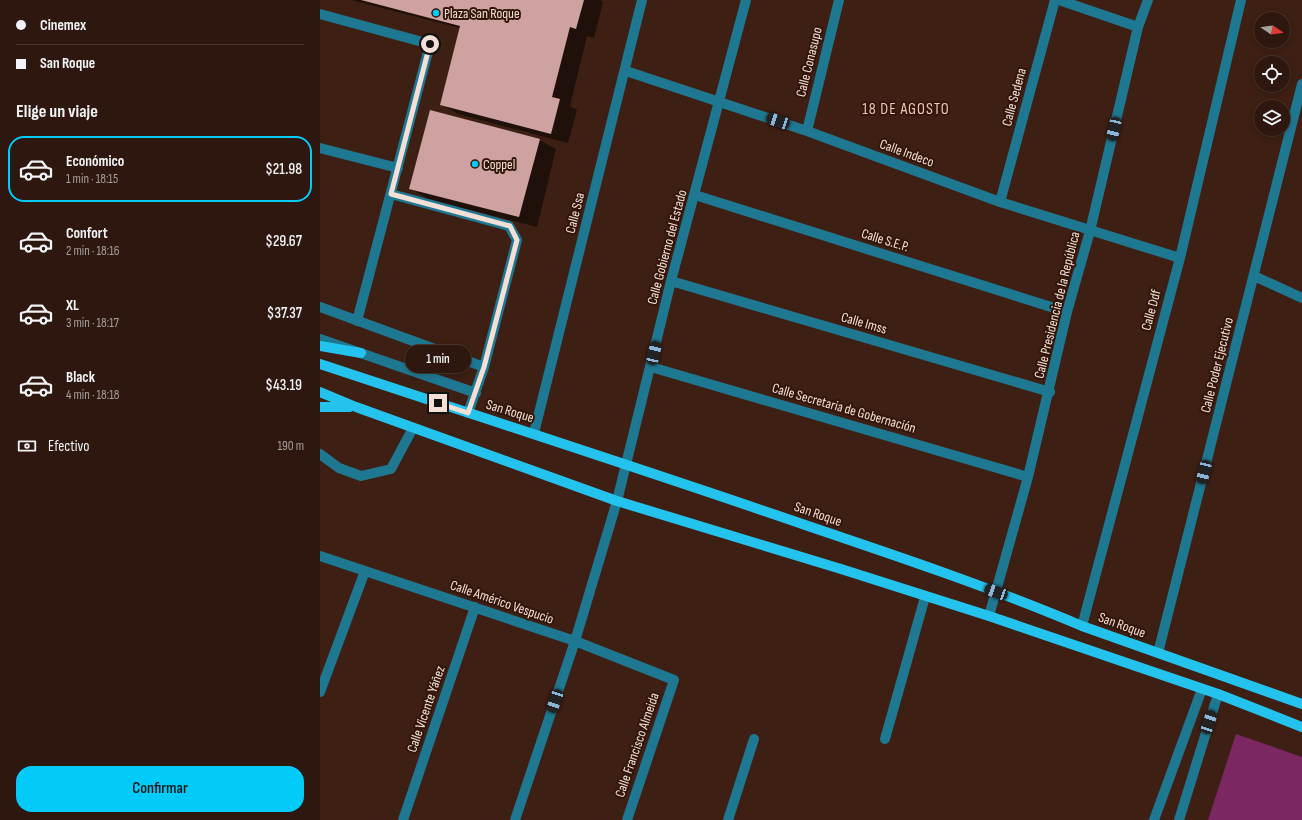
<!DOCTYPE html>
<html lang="es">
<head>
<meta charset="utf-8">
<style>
	:root { --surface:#2e170e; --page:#3a241c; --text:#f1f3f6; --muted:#a79f9e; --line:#49362e; --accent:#02cbf9 }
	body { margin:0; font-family:"Sofia Sans Condensed",sans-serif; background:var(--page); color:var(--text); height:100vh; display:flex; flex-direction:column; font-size:15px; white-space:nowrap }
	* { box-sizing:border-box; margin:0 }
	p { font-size:13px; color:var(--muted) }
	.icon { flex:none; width:22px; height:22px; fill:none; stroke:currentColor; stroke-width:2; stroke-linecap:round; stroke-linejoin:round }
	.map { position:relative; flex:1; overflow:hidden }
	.sheet { display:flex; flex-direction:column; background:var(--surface); width:320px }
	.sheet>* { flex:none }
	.guide { display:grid; align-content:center; height:88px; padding:0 16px; background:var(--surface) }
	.needle { width:26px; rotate:103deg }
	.controls { position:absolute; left:934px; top:12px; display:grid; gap:8px }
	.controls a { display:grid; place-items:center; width:36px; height:36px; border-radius:50%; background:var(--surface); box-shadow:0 2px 6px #0003,0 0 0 1px var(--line); font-size:20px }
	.end { position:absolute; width:18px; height:18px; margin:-9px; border:5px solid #f4dfd7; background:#111; box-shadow:0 0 0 2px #111 }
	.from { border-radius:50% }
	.bubble { position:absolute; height:28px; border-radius:14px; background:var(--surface); box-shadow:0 2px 6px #0003,0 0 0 1px var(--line); font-size:13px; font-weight:600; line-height:28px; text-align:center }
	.car { position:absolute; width:12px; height:24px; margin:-12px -6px; border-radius:5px; box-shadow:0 0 3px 1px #0007; background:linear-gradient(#222 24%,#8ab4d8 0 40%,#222 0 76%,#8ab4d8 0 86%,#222 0) }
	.guide b { display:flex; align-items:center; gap:14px; height:38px; font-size:15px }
	.guide b+b { border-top:1px solid var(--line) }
	.guide i { width:10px; height:10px; background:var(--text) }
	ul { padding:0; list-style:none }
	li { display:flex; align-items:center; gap:12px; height:66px; margin:0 8px 6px; padding:0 8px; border:2px solid transparent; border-radius:16px }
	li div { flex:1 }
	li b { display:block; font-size:15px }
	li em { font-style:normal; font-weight:600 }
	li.on { border-color:var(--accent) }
	li>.icon { width:36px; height:36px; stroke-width:1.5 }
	h2 { padding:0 16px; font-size:18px; line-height:48px }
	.pay { display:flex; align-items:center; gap:10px; height:44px; padding:0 16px; font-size:15px }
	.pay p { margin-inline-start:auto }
	.button { display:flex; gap:8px; margin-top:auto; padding:8px 16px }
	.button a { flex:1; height:46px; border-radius:16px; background:var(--accent); color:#111; font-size:16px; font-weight:600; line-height:46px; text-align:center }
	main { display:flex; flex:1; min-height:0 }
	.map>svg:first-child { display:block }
</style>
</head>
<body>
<main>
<section class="sheet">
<div class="guide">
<b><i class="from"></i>Cinemex</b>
<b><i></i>San Roque</b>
</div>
<h2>Elige un viaje</h2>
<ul>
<li class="on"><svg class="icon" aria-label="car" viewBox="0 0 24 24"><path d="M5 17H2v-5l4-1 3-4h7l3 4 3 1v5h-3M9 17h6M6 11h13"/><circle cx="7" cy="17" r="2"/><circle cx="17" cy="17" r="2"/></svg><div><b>Económico</b><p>1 min · 18:15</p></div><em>$21.98</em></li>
<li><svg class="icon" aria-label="car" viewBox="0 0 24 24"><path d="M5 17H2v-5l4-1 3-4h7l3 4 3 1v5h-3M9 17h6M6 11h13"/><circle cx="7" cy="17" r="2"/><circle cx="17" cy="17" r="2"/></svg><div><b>Confort</b><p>2 min · 18:16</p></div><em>$29.67</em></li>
<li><svg class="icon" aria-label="car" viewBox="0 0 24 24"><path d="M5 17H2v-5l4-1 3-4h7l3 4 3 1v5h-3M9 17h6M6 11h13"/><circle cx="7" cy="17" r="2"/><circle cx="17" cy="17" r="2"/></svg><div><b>XL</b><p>3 min · 18:17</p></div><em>$37.37</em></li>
<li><svg class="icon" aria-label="car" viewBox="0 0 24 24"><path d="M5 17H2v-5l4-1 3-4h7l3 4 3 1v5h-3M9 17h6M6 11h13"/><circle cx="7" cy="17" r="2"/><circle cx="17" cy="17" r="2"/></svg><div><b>Black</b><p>4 min · 18:18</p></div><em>$43.19</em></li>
</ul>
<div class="pay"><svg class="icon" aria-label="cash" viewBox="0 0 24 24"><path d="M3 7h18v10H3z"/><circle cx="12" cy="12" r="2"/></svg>Efectivo<p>190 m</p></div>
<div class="button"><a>Confirmar</a></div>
</section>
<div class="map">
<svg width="982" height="820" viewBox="0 0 982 820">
	<rect width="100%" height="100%" fill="#3d1f13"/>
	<!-- green -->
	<path fill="#7b2761" d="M 916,734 L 982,757 L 982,820 L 888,820 Z"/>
	<!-- shadow -->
	<path fill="#0007" d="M 31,0 L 280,0 L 283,2 L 274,38 L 267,36 L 250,106 L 257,110 L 248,143 L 138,114 L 121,104 L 140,28 Z
		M 219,140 L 236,149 L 217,227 L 108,199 L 91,189 Z"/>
	<!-- building -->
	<path fill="#cda2a0" d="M 41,0 L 264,0 L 256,29 L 250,27 L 232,97 L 240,99 L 231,134 L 120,105 L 140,26 Z
		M 110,110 L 220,139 L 199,217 L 89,189 Z"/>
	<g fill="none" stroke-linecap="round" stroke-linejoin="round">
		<!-- minor -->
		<path stroke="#1f7892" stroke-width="10" d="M 739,0 L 818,27
			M 0,14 L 110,44 L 37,321
			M 306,71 L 487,131 L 680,202 L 860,258
			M 487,131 L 519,0
			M 0,148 L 78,168
			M 375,195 L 747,312
			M 680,202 L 735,0
			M 934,276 L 982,298
			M 351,281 L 730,392
			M 0,307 L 164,367 L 197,240 L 189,226 L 71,194
			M 0,339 L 156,393
			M 331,367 L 708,477
			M 148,413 L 164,367
			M 214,433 L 322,0
			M 0,454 L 19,468 L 41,476 L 71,469 L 93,428
			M 0,556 L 255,641 L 354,680 L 307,820
			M 669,616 L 708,477 L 747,312 L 770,231 L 818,27 L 828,0
			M 762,626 L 860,258 L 921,0
			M 838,653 L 982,84
			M 0,692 L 45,571
			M 565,739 L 605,597
			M 83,820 L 155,607
			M 195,820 L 255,641 L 297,501 L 351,281 L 426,0
			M 408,820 L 434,739
			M 834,820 L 882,689
			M 859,820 L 898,694"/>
		<!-- major -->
		<path stroke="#23c3ee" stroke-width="10" d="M 0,346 L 41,353
			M 0,364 C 163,418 326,470 488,526 C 580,557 672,588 762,626 L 982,704
			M 0,392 L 36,407 L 297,501 L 521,569 L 669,616 L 898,694 L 982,727
			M 0,407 L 30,407"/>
	</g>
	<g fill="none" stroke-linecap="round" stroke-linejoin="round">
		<!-- route -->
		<path stroke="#f4dfd7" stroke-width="5" d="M 110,44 L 71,194 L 190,226 L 197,240 L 164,367 L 148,413 L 118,403"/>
	</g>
	<!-- markers -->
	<g fill="#02cbf9" stroke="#33160a" stroke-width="1.5">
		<circle cx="116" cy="13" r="4"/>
		<circle cx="155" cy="164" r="4"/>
	</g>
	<g text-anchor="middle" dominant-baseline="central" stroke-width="4" stroke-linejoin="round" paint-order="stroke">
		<!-- poi labels -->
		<g font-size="14" fill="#f4dfd7" stroke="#33160a" text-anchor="start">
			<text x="124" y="13">Plaza San Roque</text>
			<text x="163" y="164">Coppel</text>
		</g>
		<!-- street labels -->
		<g font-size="14" fill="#f4dfd7" stroke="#33160a">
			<text transform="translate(489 62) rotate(-76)">Calle Conasupo</text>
			<text transform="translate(694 97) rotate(-75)">Calle Sedena</text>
			<text transform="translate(587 153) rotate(20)">Calle Indeco</text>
			<text transform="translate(255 213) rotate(-76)">Calle Ssa</text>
			<text transform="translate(565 240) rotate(17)">Calle S.E.P.</text>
			<text transform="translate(347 247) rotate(-75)">Calle Gobierno del Estado</text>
			<text transform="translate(737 305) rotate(-76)">Calle Presidencia de la República</text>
			<text transform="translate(831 310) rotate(-75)">Calle Ddf</text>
			<text transform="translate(544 323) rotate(16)">Calle Imss</text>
			<text transform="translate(897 365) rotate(-76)">Calle Poder Ejecutivo</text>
			<text transform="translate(524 408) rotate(16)">Calle Secretaria de Gobernación</text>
			<text transform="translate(190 411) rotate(17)">San Roque</text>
			<text transform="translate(498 514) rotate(19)">San Roque</text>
			<text transform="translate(182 602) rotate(19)">Calle Américo Vespucio</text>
			<text transform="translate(802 625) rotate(20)">San Roque</text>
			<text transform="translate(106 709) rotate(-71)">Calle Vicente Yáñez</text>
			<text transform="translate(317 745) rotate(-71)">Calle Francisco Almeida</text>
		</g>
		<!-- quarter labels -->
		<g font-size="16" letter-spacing="1" fill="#efc6b6" stroke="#33160a">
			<text x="586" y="109">18 DE AGOSTO</text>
		</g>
	</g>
</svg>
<div class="controls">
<a><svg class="needle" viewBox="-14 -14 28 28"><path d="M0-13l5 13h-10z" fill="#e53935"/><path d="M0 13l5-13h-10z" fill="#a79f9e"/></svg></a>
<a><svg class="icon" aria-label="locate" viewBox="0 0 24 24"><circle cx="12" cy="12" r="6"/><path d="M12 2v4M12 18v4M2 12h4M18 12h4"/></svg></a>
<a><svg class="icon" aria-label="layers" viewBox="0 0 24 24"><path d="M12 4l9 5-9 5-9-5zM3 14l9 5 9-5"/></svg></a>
</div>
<i class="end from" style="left:110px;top:44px"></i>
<i class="end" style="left:118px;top:403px"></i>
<div class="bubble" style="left:85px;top:345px;width:66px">1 min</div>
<i class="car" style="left:458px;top:121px;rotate:289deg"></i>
<i class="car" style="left:794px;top:129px;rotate:193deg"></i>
<i class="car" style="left:334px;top:353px;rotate:13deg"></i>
<i class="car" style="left:884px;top:472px;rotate:194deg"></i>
<i class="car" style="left:676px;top:592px;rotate:290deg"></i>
<i class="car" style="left:235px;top:701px;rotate:199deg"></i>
<i class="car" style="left:889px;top:722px;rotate:18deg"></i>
</div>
</main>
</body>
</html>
